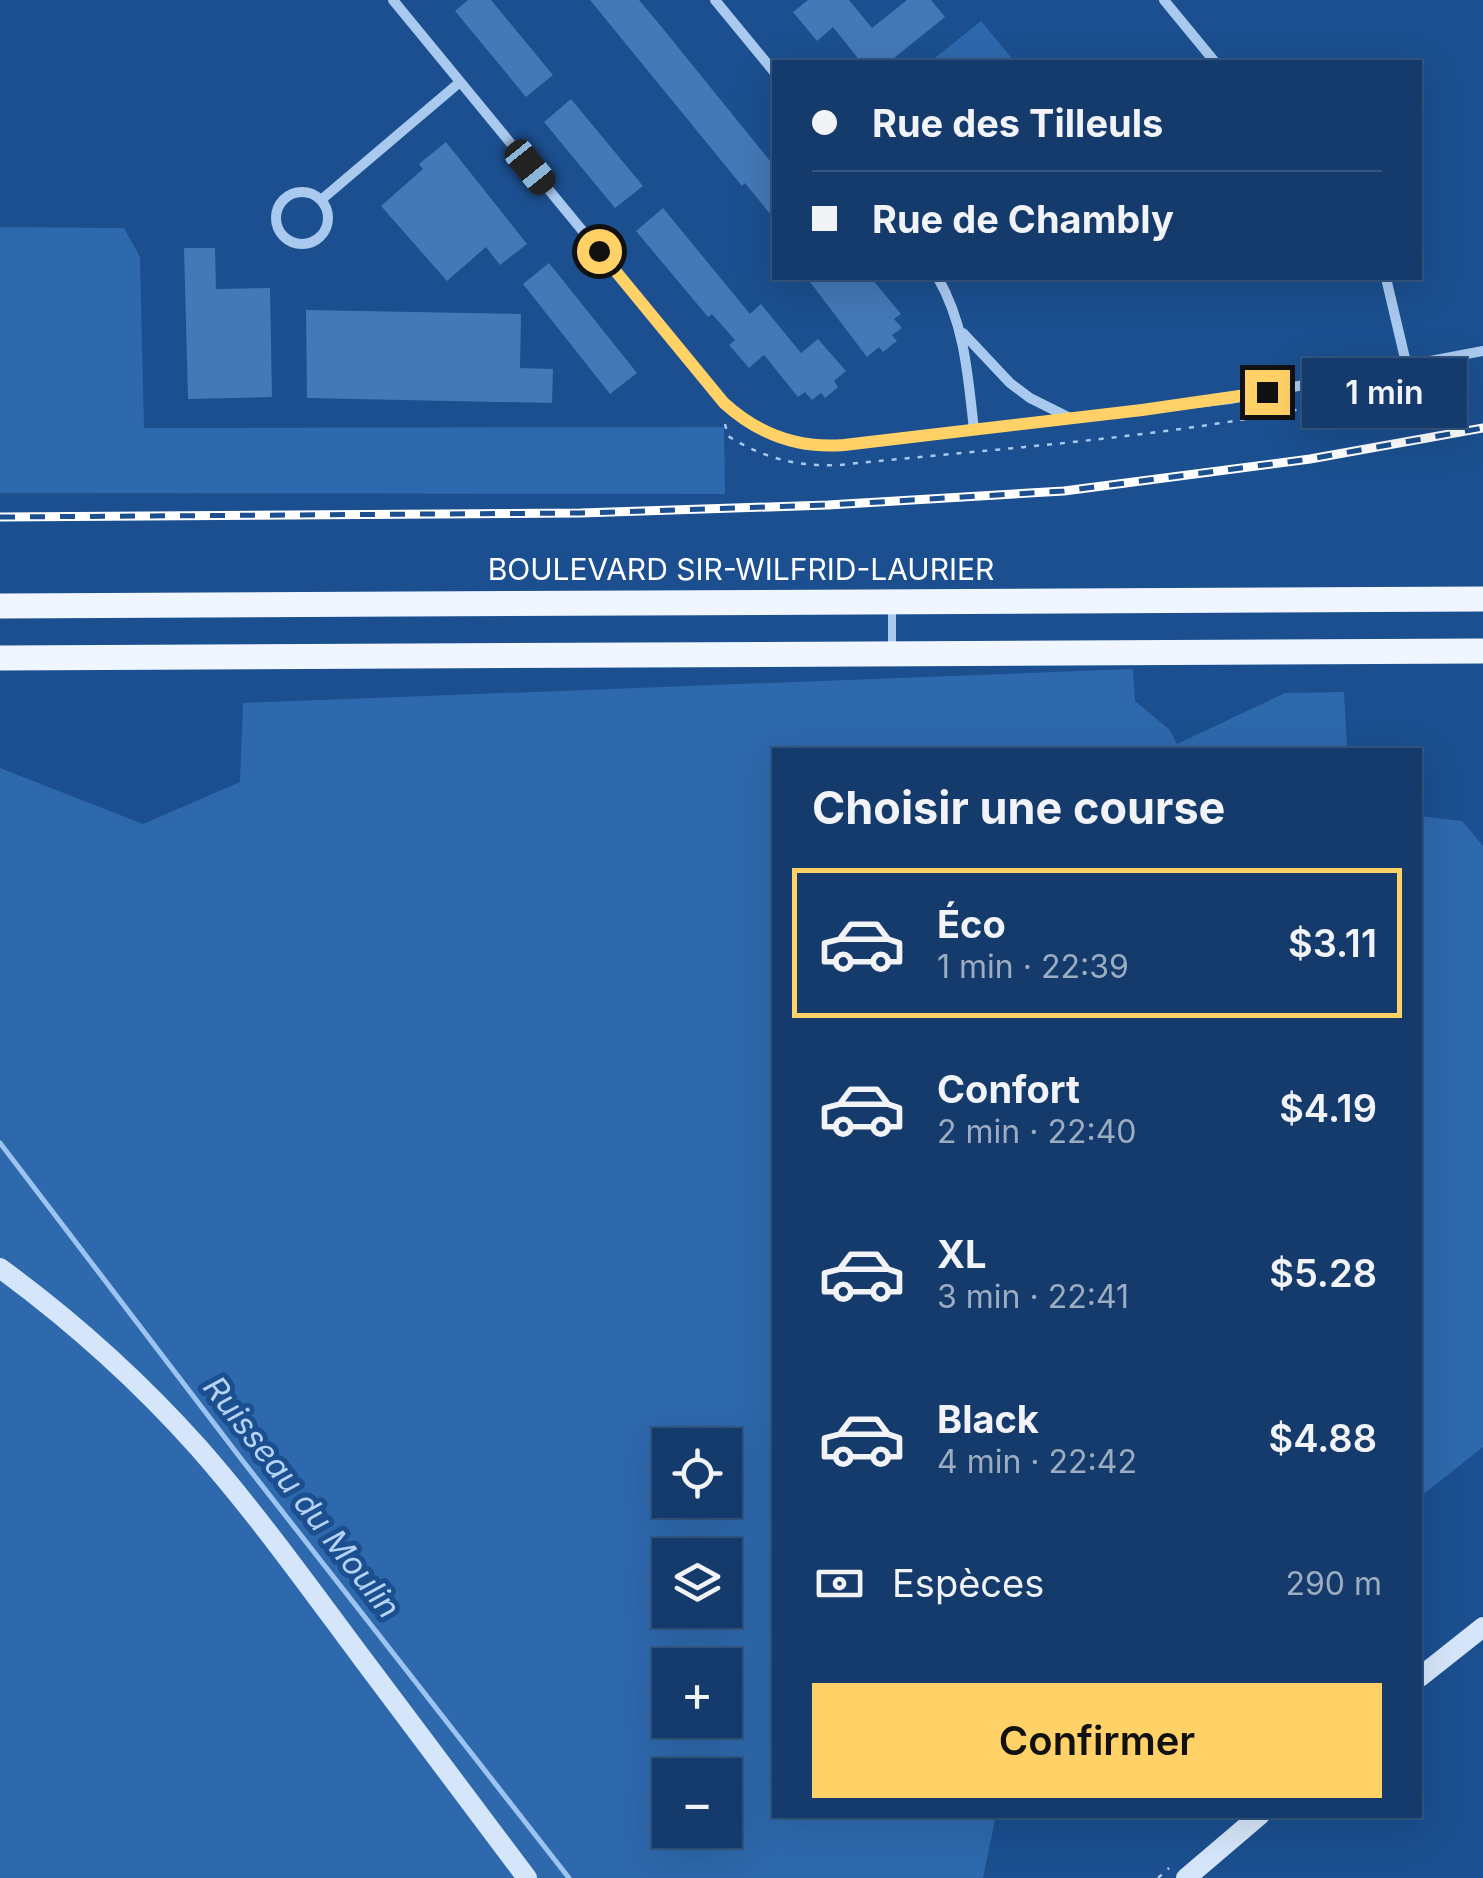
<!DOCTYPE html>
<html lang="fr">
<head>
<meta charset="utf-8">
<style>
	:root { --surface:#143b6b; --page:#214673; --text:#f1f3f6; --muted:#9dadc1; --line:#33557e; --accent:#ffd166 }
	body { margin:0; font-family:Inter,sans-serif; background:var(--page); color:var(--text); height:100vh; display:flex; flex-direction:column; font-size:38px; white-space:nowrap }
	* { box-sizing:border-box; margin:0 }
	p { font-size:32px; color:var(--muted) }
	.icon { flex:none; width:55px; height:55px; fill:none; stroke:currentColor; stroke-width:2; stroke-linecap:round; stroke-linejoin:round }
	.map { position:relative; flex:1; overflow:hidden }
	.sheet { position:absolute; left:772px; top:748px; width:650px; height:1070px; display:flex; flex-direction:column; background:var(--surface); border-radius:0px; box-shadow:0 10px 40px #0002,0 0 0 2px var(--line) }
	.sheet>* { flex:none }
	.banner { position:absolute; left:772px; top:60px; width:650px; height:220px; border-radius:0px; box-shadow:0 10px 40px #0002,0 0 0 2px var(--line); display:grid; align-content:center; height:220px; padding:0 40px; background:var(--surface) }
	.buttons { position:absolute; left:652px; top:1428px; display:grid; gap:20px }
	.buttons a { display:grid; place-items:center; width:90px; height:90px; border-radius:0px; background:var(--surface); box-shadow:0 10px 40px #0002,0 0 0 2px var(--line); font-size:50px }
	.end { position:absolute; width:45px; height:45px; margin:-22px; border:12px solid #ffd166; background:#111; box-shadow:0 0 0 5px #111 }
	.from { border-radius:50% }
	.bubble { position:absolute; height:70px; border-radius:0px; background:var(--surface); box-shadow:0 10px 40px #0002,0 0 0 2px var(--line); font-size:32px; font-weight:600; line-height:70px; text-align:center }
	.car { position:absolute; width:30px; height:60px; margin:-30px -15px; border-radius:12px; box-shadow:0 0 8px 2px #0007; background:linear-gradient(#222 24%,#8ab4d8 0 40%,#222 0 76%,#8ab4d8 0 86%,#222 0) }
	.banner b { display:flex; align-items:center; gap:35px; height:95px; font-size:38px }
	.banner b+b { border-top:2px solid var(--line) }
	.banner i { width:25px; height:25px; background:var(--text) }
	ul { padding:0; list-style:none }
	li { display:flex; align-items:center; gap:30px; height:150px; margin:0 20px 15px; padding:0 20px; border:5px solid transparent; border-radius:0px }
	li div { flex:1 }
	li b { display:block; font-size:38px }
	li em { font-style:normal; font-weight:600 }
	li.on { border-color:var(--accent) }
	li>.icon { width:90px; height:90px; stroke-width:1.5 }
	h2 { padding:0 40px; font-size:45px; line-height:120px }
	.pay { display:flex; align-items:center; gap:25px; height:110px; padding:0 40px; font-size:38px }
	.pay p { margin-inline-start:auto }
	.cta { display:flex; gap:20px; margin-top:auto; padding:20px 40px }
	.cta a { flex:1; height:115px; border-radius:0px; background:var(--accent); color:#111; font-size:40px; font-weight:600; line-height:115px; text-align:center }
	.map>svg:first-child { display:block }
</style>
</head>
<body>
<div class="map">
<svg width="1483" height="1878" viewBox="0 0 1483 1878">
	<rect width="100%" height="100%" fill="#1b4f8f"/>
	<!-- green -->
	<path fill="#2e69ad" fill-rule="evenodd" d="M 981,21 L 1015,62 L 930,62 Z
		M 0,227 L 124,228 L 140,257 L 144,428 L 724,427 L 725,494 L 0,493 Z
		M 1133,669 L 1135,701 L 1170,730 L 1177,744 L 1285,693 L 1344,692 L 1347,746 L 1342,750 L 775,750 L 775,1815 L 1002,1815 L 995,1820 L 983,1878 L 0,1878 L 0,768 L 143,824 L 240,782 L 243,703 ZM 670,1445 L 725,1445 L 725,1500 L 670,1500 ZM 670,1555 L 725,1555 L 725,1610 L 670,1610 ZM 670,1665 L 725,1665 L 725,1720 L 670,1720 ZM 670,1775 L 725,1775 L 725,1830 L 670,1830 Z
		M 1420,816 L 1462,821 L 1483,846 L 1483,1447 L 1420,1497 Z"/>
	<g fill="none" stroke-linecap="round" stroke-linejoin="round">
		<!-- stream -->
		<path stroke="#9cc4f0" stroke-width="5" d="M 0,1143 L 242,1460 L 569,1878"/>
	</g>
	<!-- building -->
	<path fill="#4478b7" d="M 468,0 L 491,0 L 553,75 L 526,97 L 455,11 Z
		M 590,0 L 639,0 L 660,25 L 775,167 L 775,220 L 745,183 L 742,186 Z
		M 808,0 L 849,0 L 872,28 L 907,0 L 931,0 L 945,17 L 889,62 L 861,62 L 833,27 L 817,41 L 793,12 Z
		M 571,99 L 643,186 L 615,208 L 544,122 Z
		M 446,142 L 527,244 L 500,265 L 486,247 L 447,281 L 381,206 L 423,169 L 419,164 Z
		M 663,208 L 750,314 L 761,304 L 801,353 L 818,339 L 846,371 L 834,381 L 838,387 L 825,398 L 821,393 L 812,400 L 805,392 L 798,397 L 764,355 L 749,368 L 729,345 L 735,340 L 712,314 L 708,317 L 636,231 Z
		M 184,248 L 215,248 L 216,289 L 270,288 L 272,397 L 188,399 Z
		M 549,263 L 637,373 L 610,394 L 523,284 Z
		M 807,278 L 871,278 L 901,314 L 894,319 L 902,328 L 892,335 L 897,341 L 883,352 L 879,347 L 867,357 Z
		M 306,310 L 521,314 L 520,368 L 553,369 L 552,403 L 307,398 Z"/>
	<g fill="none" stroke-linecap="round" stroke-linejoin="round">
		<!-- path -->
		<path stroke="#a9c9ee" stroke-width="2.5" stroke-dasharray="5 8" stroke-linecap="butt" d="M 725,424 L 728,436 C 763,458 798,467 839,465 C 993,449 1149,439 1301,409 C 1344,401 1393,396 1433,376
			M 1158,1878 L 1169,1868"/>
		<!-- lane -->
		<path stroke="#a9c9ee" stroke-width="8" d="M 892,649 L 892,608"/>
		<!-- street -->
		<path stroke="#a9c9ee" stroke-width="10" d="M 393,0 L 724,403 C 758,434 797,449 843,445 L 1230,399 L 1483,351
			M 715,0 L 775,73
			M 1164,0 L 1215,62
			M276 218a26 26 0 1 1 52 0a26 26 0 1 1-52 0Z
			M 321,200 L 460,82
			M 938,278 C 965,325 968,377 974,430
			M 1386,278 L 1407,367
			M 963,333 L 1010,383 L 1030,398 L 1070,418"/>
		<!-- secondary -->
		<path stroke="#d6e6fa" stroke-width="20" d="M 0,1268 C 71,1320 139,1381 198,1447 C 257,1514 309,1587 362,1658 C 417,1731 472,1804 527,1878
			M 1420,1677 L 1483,1627
			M 1186,1878 L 1260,1815"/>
		<!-- primary -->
		<path stroke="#f0f6ff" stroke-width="25" d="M 0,606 L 1483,599
			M 0,658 L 1483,651"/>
		<!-- rail casing -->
		<g stroke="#fff" stroke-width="9">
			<path id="rail" d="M 0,517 L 581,513 L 828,505 L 1064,491 L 1310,459 L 1483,428"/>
		</g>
		<!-- rail -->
		<use href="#rail" stroke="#1b4f8f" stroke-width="5" stroke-dasharray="15" stroke-linecap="butt"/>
	</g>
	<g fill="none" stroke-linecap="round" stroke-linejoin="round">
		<!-- route -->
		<path stroke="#ffd166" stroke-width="12" d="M 599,251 L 724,403 C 758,434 797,449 844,445 L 1142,410 L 1267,392"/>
	</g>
	<g text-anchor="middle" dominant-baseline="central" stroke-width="10" stroke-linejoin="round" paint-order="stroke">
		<!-- street labels -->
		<g font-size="30" fill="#fff" stroke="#1b4f8f">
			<text x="741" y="569">BOULEVARD SIR-WILFRID-LAURIER</text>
		</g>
		<!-- water labels -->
		<g font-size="32" font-style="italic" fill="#b5d3f5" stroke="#1b4f8f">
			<text transform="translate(302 1497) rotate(52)">Ruisseau du Moulin</text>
		</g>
	</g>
</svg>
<div class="buttons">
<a><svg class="icon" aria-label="locate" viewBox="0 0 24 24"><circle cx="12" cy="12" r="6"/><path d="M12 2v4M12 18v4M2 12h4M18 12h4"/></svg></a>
<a><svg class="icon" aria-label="layers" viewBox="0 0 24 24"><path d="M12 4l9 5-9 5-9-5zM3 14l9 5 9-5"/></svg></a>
<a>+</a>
<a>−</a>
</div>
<i class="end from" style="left:599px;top:251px"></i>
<i class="end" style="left:1267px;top:392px"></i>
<div class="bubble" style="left:1302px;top:358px;width:165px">1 min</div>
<i class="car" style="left:530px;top:167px;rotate:141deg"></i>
<div class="banner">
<b><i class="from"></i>Rue des Tilleuls</b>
<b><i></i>Rue de Chambly</b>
</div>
<section class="sheet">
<h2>Choisir une course</h2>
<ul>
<li class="on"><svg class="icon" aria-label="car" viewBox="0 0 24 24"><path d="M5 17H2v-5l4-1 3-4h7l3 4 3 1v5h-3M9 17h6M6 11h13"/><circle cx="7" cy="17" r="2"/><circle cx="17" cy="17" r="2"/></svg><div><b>Éco</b><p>1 min · 22:39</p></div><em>$3.11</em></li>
<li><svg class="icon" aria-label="car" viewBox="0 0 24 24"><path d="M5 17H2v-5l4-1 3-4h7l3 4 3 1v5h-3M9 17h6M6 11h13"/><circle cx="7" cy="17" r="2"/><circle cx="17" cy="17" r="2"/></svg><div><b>Confort</b><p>2 min · 22:40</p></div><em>$4.19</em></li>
<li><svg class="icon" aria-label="car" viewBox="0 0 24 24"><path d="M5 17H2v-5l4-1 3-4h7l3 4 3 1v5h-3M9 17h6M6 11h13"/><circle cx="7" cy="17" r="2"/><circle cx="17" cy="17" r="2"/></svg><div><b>XL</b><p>3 min · 22:41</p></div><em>$5.28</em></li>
<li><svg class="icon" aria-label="car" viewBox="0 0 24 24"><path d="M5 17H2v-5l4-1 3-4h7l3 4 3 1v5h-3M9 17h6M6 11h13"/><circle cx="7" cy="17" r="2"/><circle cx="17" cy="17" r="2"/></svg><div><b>Black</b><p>4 min · 22:42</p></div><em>$4.88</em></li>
</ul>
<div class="pay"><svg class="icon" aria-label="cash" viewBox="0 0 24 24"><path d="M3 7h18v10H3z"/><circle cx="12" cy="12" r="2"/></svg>Espèces<p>290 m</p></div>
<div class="cta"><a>Confirmer</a></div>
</section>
</div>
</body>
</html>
